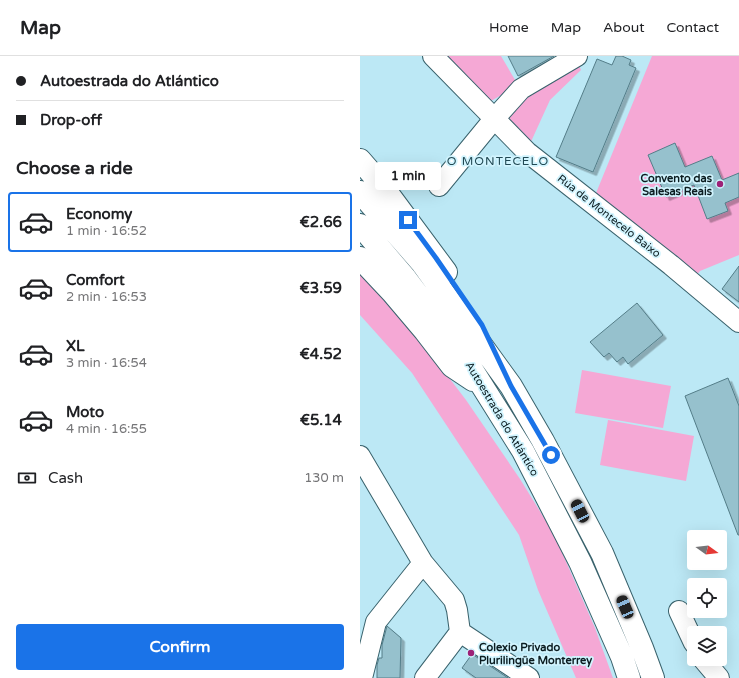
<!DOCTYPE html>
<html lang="en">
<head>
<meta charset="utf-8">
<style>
	:root { --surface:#fff; --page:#f6f6f6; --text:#202124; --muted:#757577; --line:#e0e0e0; --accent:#1a73e8 }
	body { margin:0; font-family:"Varela Round",sans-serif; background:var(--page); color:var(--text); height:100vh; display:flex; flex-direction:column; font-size:15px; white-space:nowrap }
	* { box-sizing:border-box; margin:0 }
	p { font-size:13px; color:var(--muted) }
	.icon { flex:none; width:22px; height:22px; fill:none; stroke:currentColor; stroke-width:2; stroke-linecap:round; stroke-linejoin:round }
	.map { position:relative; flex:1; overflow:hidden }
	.side { display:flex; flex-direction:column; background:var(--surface); width:360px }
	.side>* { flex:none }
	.guide { display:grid; align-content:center; height:88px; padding:0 16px; background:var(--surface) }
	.needle { width:26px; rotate:105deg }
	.controls { position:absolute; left:327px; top:474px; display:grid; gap:8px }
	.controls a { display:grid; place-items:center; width:40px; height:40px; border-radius:4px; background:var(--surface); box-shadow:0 4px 16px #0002; font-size:20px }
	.end { position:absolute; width:18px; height:18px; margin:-9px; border:5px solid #1a73e8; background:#fff; box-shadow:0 0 0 2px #fff }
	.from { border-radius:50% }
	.bubble { position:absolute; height:28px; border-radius:4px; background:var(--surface); box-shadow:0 4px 16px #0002; font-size:13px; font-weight:700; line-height:28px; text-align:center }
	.car { position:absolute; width:12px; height:24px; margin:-12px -6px; border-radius:5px; box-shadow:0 0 3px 1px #0007; background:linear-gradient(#222 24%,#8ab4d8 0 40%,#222 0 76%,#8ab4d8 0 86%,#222 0) }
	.guide b { display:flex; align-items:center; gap:14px; height:38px; font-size:15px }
	.guide b+b { border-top:1px solid var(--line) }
	.guide i { width:10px; height:10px; background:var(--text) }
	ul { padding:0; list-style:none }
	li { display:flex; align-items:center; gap:12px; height:60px; margin:0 8px 6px; padding:0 8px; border:2px solid transparent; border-radius:4px }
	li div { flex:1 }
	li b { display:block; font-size:15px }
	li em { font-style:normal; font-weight:700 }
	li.current { border-color:var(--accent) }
	li>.icon { width:36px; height:36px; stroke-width:1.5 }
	h2 { padding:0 16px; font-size:18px; line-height:48px }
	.pay { display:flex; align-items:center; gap:10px; height:44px; padding:0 16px; font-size:15px }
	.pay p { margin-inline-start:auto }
	.action { display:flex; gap:8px; margin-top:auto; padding:8px 16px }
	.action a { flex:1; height:46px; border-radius:4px; background:var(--accent); color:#fff; font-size:16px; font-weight:700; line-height:46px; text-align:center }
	header { display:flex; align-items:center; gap:24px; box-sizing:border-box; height:56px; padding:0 20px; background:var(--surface); border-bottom:1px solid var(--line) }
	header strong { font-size:19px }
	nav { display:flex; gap:22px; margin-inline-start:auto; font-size:14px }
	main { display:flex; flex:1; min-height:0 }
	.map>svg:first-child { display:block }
</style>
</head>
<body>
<header>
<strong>Map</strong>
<nav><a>Home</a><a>Map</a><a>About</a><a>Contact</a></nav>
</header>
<main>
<section class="side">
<div class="guide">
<b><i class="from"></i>Autoestrada do Atlántico</b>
<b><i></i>Drop-off</b>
</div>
<h2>Choose a ride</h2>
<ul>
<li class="current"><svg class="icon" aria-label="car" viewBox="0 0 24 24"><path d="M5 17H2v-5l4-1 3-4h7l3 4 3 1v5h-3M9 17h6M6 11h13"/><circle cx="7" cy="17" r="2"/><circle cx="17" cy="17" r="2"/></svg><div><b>Economy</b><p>1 min · 16:52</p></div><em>€2.66</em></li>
<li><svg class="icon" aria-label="car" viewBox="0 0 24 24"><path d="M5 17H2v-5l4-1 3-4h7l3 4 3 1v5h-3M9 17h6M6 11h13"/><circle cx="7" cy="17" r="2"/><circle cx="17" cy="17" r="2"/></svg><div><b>Comfort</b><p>2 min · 16:53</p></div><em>€3.59</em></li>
<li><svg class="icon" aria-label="car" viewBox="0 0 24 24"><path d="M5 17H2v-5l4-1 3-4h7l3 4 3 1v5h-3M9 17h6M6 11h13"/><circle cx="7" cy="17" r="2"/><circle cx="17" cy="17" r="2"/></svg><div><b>XL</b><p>3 min · 16:54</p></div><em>€4.52</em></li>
<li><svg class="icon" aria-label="car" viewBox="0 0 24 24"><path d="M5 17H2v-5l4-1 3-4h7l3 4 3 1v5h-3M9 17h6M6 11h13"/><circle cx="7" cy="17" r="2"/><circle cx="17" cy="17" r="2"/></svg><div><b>Moto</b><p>4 min · 16:55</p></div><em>€5.14</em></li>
</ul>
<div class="pay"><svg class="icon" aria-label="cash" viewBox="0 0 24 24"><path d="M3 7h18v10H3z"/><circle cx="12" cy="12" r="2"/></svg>Cash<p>130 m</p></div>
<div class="action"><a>Confirm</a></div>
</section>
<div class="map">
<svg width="379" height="622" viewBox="0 0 379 622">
	<defs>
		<filter id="shadow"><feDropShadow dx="3.5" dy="3.5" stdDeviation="0" flood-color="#0004"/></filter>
	</defs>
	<rect width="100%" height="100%" fill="#bce8f5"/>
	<!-- green -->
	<path fill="#f5a8d5" d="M 80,0 L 141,0 L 158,29 L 126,48 Z
		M 292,0 L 379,0 L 379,199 L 340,215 L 334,222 L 234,142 Z
		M 219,9 L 221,14 L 190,44 L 169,90 L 141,63 L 161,40 Z
		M 0,217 L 48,268 L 106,344 L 160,423 L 194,478 L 235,572 L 253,622 L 216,622 L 178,534 L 159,479 L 52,317 L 0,259 Z
		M 222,314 L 311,330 L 303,372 L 215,357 Z
		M 248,364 L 334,380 L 326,425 L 240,409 Z"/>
	<!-- building -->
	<path fill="#96c1cd" stroke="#547d88" filter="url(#shadow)" d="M 148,0 L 194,0 L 158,20 Z
		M 256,0 L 262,0 L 271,4 L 269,9 L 276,12 L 233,116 L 196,101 L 237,3 L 252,9 Z
		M 315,87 L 325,111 L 352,100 L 362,124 L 379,117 L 379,141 L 365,147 L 368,155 L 347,163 L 334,129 L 306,141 L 288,99 Z
		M 379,210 L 379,246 L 362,233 Z
		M 277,247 L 303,279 L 268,308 L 263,301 L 257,306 L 249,297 L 244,301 L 230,286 Z
		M 368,322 L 379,350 L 379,479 L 378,479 L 325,340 Z
		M 27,570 L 41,582 L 40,622 L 17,622 L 17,609 L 19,602 L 22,602 L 22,589 Z
		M 112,598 L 148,622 L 116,622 L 102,612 Z"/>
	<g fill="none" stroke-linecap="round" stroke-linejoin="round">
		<!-- minor casing -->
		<g stroke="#39626c" stroke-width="22">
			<path id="minor" d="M 73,0 L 167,96 L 311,209 L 379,266
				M 79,130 L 134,63 L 161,33 L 217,0
				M 0,400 L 63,507 L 16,566 L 2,622
				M 63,507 L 94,544 L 97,554 L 100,576 L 65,622
				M 319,555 L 334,587
				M 100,576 L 169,622
				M 343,603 L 359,622"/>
		</g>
		<!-- highway casing -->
		<g stroke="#39626c" stroke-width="24">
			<path id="highway" d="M 0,104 L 20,127 L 86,216
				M 0,136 L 62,207 L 151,330 L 183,385 L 242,497 L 282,592 L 293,622
				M 0,169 L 46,223 L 101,296 L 163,395 L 220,506 L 262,601 L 269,622
				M 0,202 L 32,236 L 65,275 L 92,310 L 113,324"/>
		</g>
		<!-- minor -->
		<use href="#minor" stroke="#fff" stroke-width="20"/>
		<!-- highway -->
		<use href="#highway" stroke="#fff" stroke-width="22"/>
	</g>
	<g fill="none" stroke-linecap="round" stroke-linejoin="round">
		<!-- route -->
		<path stroke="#1a73e8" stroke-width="5" d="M 48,164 L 76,202 L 122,269 L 151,330 L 191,399"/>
	</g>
	<!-- markers -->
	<g fill="#9d2177" stroke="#d1f4fe" stroke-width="1.5">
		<circle cx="360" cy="128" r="4"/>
		<circle cx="111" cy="597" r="4"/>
	</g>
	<g text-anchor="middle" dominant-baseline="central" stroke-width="3.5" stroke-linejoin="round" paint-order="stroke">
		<!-- poi labels -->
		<g font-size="11" font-weight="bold" fill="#0b1c20" stroke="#d1f4fe" text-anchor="end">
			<text x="352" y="122">Convento das<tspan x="352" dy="13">Salesas Reais</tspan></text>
			<text x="119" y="591" text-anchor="start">Colexio Privado<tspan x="119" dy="13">Plurilingüe Monterrey</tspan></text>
		</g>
		<!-- street labels -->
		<g font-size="11" fill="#0b1c20" stroke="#d1f4fe">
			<text transform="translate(249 160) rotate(38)">Rúa de Montecelo Baixo</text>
			<text transform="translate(142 363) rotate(59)">Autoestrada do Atlántico</text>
		</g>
		<!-- neighbourhood labels -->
		<g font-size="12" letter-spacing="1" fill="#214954" stroke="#d1f4fe">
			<text x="138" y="105">O MONTECELO</text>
		</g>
	</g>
</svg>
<div class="controls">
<a><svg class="needle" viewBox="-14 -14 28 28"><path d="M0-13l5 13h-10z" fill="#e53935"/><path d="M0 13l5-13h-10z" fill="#757577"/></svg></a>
<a><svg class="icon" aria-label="locate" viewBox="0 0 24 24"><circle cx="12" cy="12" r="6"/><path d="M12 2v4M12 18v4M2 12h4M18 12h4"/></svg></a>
<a><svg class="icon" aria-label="layers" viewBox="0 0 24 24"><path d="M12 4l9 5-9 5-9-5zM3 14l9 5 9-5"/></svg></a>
</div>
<i class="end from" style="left:191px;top:399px"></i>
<i class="end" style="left:48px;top:164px"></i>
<div class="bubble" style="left:15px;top:106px;width:66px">1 min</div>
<i class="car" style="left:220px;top:455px;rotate:333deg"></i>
<i class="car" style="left:265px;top:551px;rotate:337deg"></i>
</div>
</main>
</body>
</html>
